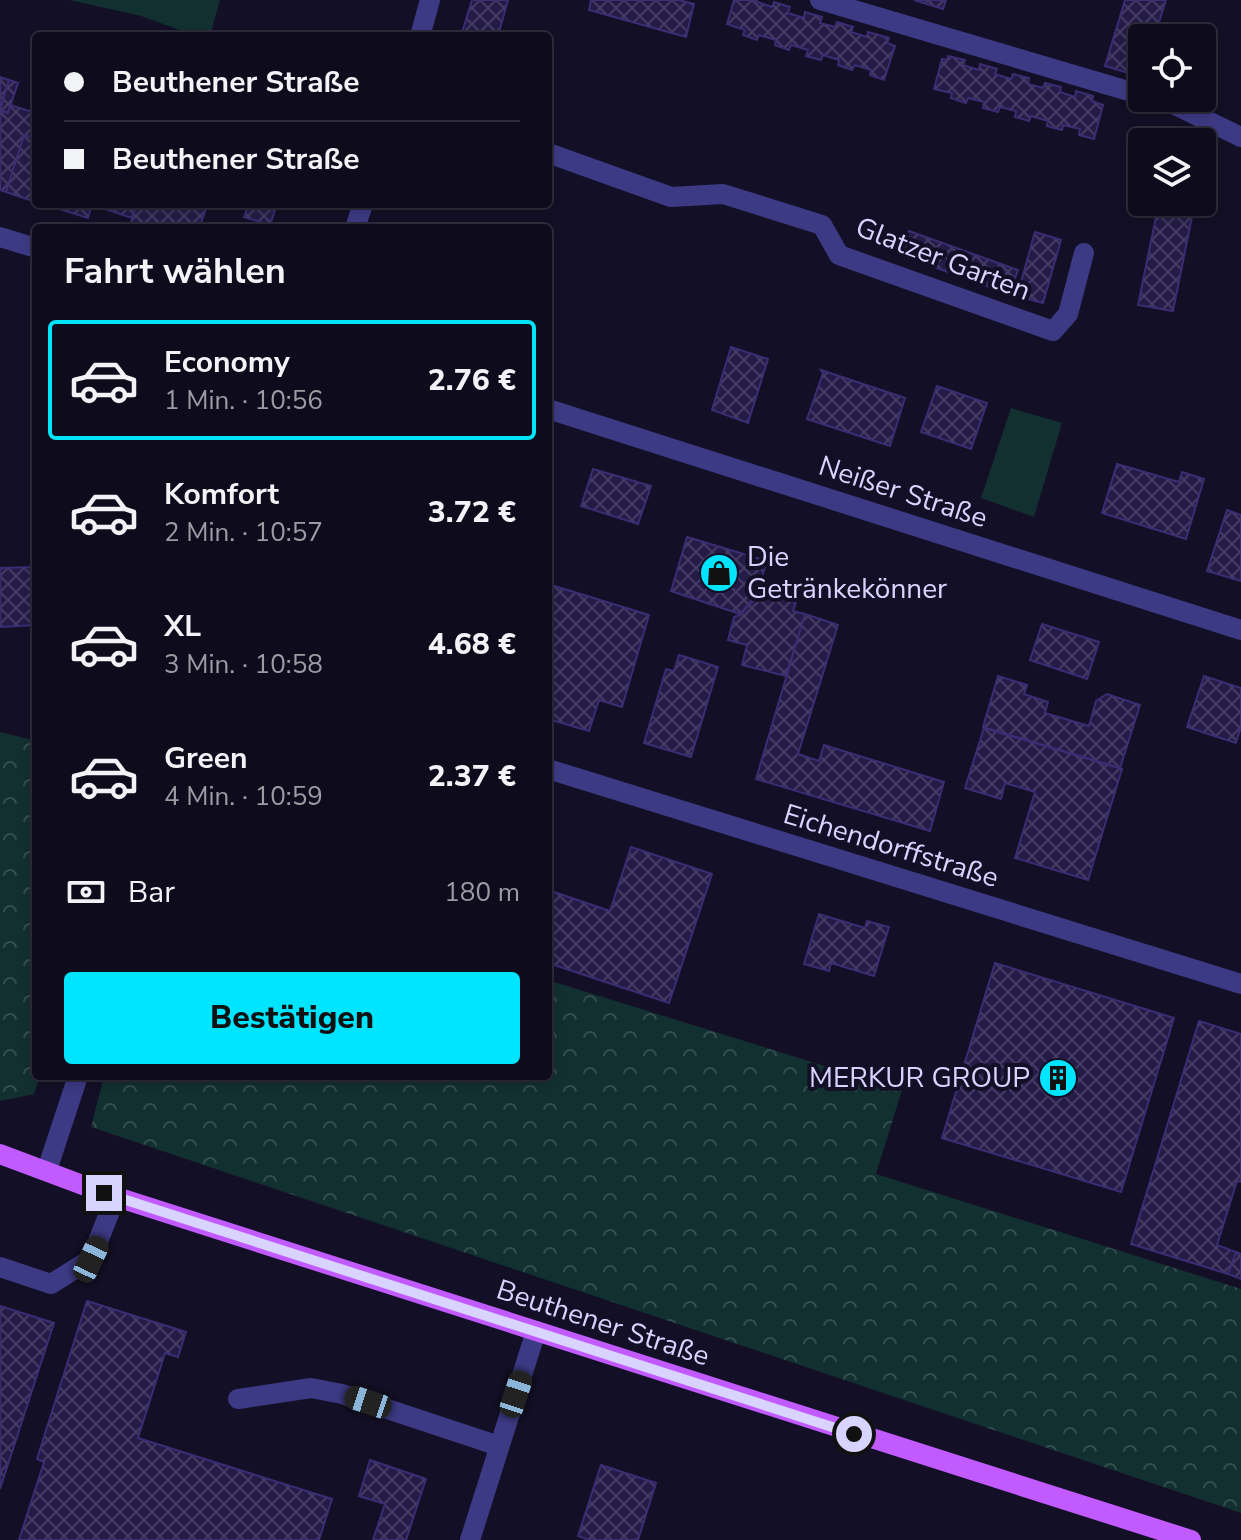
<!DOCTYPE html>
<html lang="de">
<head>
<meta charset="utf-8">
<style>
	:root { --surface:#0e0b1c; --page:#1c1929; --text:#f1f3f6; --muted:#9b9ba3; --line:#2e2b3b; --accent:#00e5ff }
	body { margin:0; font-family:"Nunito Sans",sans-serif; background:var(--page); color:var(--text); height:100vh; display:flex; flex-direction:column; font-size:30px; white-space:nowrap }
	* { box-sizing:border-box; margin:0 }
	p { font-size:26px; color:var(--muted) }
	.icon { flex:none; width:44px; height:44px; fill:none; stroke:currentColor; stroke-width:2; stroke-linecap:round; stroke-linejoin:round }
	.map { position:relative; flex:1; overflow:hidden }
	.sheet { position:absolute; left:32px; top:224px; width:520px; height:856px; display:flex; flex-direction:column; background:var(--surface); border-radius:8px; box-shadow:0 4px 12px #0003,0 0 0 2px var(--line) }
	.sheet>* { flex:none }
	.hud { position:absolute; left:32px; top:32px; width:520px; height:176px; border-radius:8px; box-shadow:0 4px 12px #0003,0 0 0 2px var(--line); display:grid; align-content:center; height:176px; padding:0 32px; background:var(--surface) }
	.tools { position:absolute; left:1128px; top:24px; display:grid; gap:16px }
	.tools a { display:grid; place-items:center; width:88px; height:88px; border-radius:8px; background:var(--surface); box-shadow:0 4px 12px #0003,0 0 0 2px var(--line); font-size:40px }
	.end { position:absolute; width:36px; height:36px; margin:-18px; border:10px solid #d9d4ff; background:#111; box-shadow:0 0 0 4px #111 }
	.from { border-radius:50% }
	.car { position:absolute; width:24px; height:48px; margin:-24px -12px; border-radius:10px; box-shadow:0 0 6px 2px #0007; background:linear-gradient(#222 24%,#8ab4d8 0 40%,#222 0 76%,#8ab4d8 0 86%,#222 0) }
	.hud b { display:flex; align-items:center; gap:28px; height:76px; font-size:30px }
	.hud b+b { border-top:2px solid var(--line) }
	.hud i { width:20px; height:20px; background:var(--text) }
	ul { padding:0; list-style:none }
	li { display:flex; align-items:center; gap:24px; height:120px; margin:0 16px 12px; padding:0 16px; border:4px solid transparent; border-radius:8px }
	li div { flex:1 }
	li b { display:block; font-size:30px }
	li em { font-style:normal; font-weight:800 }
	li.selected { border-color:var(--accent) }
	li>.icon { width:72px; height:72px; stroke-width:1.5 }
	h2 { padding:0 32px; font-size:36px; line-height:96px }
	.pay { display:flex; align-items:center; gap:20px; height:88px; padding:0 32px; font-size:30px }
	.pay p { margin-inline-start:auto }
	.action { display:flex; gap:16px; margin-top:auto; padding:16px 32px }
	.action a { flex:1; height:92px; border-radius:8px; background:var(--accent); color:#111; font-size:32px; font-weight:800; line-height:92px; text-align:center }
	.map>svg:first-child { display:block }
</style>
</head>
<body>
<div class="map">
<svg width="1241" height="1540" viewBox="0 0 1241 1540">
	<defs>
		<pattern id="forest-crowns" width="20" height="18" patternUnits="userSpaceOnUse" patternTransform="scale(2)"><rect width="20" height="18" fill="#12302f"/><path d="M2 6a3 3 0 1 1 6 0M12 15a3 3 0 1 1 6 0" fill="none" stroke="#344d4e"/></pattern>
		<pattern id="building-cross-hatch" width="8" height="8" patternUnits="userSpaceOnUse" patternTransform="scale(2)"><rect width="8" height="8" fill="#241b47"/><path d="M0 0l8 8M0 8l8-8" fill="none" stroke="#433b63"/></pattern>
	</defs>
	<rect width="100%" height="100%" fill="#130f26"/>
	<!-- grass -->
	<path fill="#12302f" d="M 69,0 L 220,0 L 210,36 L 196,36 L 141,16 Z
		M 1011,408 L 1062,423 L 1034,517 L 981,498 Z"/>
	<!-- forest -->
	<path fill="url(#forest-crowns)" d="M 0,732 L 36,741 L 36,1076 L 40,1076 L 34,1094 L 0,1101 Z
		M 548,980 L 902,1090 L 876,1174 L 1241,1289 L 1241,1513 L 91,1127 L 104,1076 L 548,1076 Z"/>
	<!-- building -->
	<path fill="url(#building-cross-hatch)" stroke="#3b2d73" stroke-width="2" d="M 472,0 L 508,0 L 498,36 L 461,36 Z
		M 591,0 L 679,0 L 694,4 L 686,37 L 589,10 Z
		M 734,0 L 757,0 L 757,2 L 772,7 L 774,2 L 790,7 L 788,13 L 804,18 L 805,12 L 822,17 L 820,23 L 835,27 L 837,22 L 853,27 L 851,32 L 867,37 L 868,32 L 889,38 L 887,43 L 895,46 L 884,80 L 870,75 L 871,70 L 855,65 L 852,70 L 838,65 L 839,60 L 823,55 L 821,60 L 806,56 L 808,50 L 791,45 L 789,50 L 775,45 L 776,40 L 759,35 L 757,40 L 743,35 L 745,30 L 727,24 Z
		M 914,0 L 946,0 L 943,9 Z
		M 1125,0 L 1166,0 L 1154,38 L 1142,38 L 1142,77 L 1105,66 Z
		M 948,56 L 965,60 L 963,65 L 979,70 L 980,64 L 997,69 L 995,74 L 1011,79 L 1013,74 L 1029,78 L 1028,84 L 1043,88 L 1045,83 L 1061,87 L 1060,92 L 1075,97 L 1076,91 L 1093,96 L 1092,101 L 1103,105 L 1094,139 L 1079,135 L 1080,129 L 1063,125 L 1062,130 L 1047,126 L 1048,121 L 1031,116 L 1029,121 L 1015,117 L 1016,111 L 1000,107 L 998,112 L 983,108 L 984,102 L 968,98 L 966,103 L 951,98 L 952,93 L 934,89 L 942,59 L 947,60 Z
		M 0,77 L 9,80 L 0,110 Z
		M 9,80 L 18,83 L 8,113 L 0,110 Z
		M 10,105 L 36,113 L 36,139 L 24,135 L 6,192 L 0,190 L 0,111 L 8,113 Z
		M 24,135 L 36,139 L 36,202 L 6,192 Z
		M 1159,202 L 1195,202 L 1173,311 L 1138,305 Z
		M 43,204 L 92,204 L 88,218 Z
		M 106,204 L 136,204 L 132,218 L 105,209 Z
		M 136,204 L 208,204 L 199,228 L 134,228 L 130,227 Z
		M 230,204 L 277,204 L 270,225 L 244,217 L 247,209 Z
		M 909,231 L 1018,270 L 1009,294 L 900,255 Z
		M 1035,232 L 1061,240 L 1043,303 L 1017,296 Z
		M 731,347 L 768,359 L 748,423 L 712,410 Z
		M 821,370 L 905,398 L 890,446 L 807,419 L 823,373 Z
		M 937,386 L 987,403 L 971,449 L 921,432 Z
		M 1117,464 L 1179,482 L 1182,472 L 1204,479 L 1186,539 L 1102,513 Z
		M 593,469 L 651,486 L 638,524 L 581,506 Z
		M 1227,510 L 1241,515 L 1241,581 L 1207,571 Z
		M 687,537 L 767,561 L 756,596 L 740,614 L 671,591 Z
		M 34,567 L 36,629 L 36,625 L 0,627 L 0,568 Z
		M 548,584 L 649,615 L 622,707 L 599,700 L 589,731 L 548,719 Z
		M 760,593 L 796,602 L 793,611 L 805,614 L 786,676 L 742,665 L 747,645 L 728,640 L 734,617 L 740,615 Z
		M 805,614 L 838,625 L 798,754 L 819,761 L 824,745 L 944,782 L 930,831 L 756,779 Z
		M 1042,624 L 1099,642 L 1087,679 L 1030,660 Z
		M 679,655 L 718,667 L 691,757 L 644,743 L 666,669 L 674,671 Z
		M 998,676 L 1027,685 L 1024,694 L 1048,702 L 1045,713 L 1089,726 L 1096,701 L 1107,694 L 1140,705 L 1120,768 L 983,727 Z
		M 1204,676 L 1241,688 L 1241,727 L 1236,743 L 1187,727 Z
		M 984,728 L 1122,769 L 1088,880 L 1015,858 L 1035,792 L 1005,783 L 1001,799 L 965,788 Z
		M 631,847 L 712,874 L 669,1003 L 548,963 L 548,890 L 610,911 Z
		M 819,914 L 865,928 L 867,921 L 889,927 L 874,976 L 831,963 L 829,971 L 804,964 Z
		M 995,963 L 1174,1018 L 1121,1192 L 942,1138 Z
		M 1199,1021 L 1241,1034 L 1241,1182 L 1237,1181 L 1217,1245 L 1236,1252 L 1228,1274 L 1131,1244 Z
		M 1236,1252 L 1241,1254 L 1241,1279 L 1228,1274 Z
		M 87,1301 L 186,1332 L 178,1357 L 165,1353 L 138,1438 L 332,1499 L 319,1540 L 19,1540 L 44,1462 L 37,1459 Z
		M 0,1306 L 54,1323 L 0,1489 Z
		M 370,1460 L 426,1479 L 406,1540 L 373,1540 L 385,1504 L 359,1496 Z
		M 601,1465 L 656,1483 L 638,1540 L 589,1540 L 578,1536 Z"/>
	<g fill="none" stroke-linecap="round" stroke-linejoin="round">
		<!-- minor -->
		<path stroke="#3d3a85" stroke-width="20" d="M 820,0 L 1142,95
			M 420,36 L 430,0
			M 1151,98 L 1171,103 L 1241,137
			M 548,153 L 671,197 L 723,194 L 822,225 L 839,255 L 1053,331 L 1068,314 L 1084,253
			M 355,228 L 363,204
			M 0,237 L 36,248
			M 548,409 L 1241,630
			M 548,769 L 1241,984
			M 47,1170 L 78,1076
			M 0,1267 L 51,1284 L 91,1259 L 116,1196
			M 238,1399 L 311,1388 L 342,1394 L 499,1446
			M 470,1540 L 536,1331"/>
		<!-- major -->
		<path stroke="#c25bff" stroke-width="20" d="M 0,1154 L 104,1193 L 1191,1540"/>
	</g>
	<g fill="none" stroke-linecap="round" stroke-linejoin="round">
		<!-- route -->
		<path stroke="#d9d4ff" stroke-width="10" d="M 104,1193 L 854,1434"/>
	</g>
	<!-- icons -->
	<defs>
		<g id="shop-disc" transform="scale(2)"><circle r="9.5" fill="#00e5ff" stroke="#130f26"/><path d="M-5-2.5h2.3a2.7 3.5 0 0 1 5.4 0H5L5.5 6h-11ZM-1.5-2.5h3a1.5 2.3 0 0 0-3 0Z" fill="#111"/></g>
		<g id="building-disc" transform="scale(2)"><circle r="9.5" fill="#00e5ff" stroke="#130f26"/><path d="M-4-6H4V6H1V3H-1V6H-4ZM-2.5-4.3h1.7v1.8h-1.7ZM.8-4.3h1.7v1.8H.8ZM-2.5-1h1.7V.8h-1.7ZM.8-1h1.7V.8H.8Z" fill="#111"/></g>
	</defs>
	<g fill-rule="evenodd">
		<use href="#shop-disc" x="719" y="573"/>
		<use href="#building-disc" x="1058" y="1078"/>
	</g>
	<g text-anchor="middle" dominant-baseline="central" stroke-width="8" stroke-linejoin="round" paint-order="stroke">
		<!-- street labels -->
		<g font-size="28" fill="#d9d4ff" stroke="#130f26">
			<text transform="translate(943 259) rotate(21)">Glatzer Garten</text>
			<text transform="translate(903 492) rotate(18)">Neißer Straße</text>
			<text transform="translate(891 846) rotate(17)">Eichendorffstraße</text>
			<text transform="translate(603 1323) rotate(18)">Beuthener Straße</text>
		</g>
		<!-- poi labels -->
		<g font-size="28" fill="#d9d4ff" stroke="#130f26" text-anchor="start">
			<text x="747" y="557">Die<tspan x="747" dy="32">Getränkekönner</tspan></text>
			<text x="1030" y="1078" text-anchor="end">MERKUR GROUP</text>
		</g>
	</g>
</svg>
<div class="tools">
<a><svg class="icon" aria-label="locate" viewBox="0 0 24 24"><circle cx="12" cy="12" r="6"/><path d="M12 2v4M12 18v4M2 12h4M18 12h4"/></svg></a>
<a><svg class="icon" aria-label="layers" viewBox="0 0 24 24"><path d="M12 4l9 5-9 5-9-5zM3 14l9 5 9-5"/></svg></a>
</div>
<i class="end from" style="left:854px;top:1434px"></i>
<i class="end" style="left:104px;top:1193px"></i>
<i class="car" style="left:91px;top:1259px;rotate:25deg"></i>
<i class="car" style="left:516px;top:1394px;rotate:18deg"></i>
<i class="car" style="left:368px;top:1402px;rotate:288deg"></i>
<div class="hud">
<b><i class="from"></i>Beuthener Straße</b>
<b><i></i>Beuthener Straße</b>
</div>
<section class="sheet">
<h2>Fahrt wählen</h2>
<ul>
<li class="selected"><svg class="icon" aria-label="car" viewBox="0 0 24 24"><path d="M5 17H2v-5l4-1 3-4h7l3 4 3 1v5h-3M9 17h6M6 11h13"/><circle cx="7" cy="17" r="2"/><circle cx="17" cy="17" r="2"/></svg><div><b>Economy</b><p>1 Min. · 10:56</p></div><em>2.76 €</em></li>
<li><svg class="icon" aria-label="car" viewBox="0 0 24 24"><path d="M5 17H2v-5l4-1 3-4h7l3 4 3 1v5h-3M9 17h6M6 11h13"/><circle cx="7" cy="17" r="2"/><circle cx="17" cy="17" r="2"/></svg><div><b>Komfort</b><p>2 Min. · 10:57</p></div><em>3.72 €</em></li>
<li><svg class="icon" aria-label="car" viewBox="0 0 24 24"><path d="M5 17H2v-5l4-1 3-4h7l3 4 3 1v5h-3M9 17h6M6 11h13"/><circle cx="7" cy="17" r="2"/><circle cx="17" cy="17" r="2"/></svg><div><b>XL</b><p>3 Min. · 10:58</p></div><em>4.68 €</em></li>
<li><svg class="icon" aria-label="car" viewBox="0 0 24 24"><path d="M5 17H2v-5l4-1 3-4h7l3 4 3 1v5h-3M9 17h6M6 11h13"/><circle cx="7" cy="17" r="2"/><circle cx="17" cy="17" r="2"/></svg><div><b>Green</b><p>4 Min. · 10:59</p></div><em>2.37 €</em></li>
</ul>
<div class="pay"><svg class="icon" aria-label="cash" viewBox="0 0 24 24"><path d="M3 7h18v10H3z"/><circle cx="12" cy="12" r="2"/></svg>Bar<p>180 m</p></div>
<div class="action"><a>Bestätigen</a></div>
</section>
</div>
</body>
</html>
